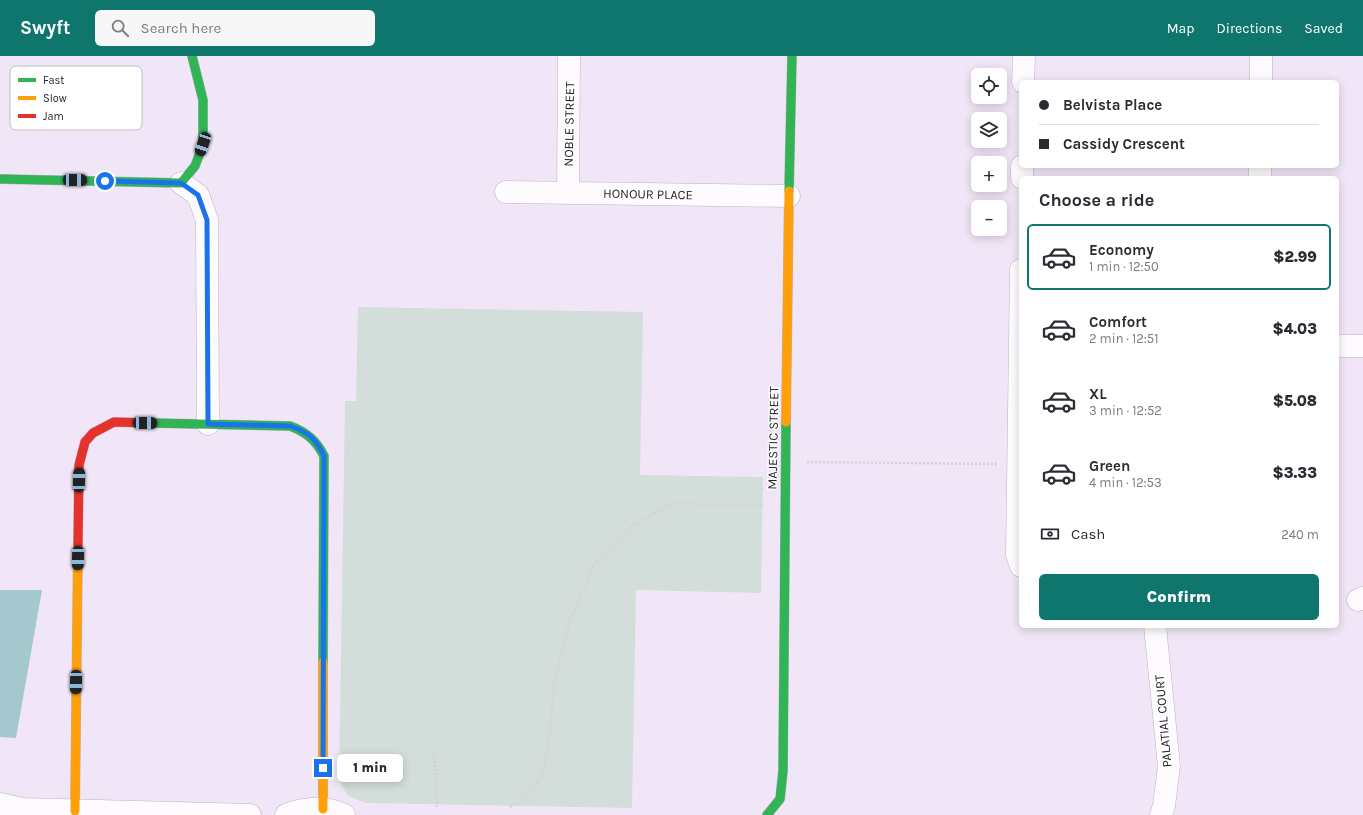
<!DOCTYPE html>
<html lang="en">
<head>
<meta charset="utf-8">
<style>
	:root { --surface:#fff; --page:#f7f7f7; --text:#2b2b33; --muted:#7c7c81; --line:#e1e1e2; --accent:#0f766e }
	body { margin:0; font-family:Karla,sans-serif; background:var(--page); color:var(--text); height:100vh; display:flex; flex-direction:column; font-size:15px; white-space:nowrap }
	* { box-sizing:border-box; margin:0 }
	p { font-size:13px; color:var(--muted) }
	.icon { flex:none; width:22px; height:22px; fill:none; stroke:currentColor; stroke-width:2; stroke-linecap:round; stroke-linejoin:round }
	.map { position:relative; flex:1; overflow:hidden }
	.drawer { position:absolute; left:1019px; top:120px; width:320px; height:452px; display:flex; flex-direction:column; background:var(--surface); border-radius:6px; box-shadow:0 2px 10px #0003 }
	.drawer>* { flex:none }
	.guide { position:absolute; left:1019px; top:24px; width:320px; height:88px; border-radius:6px; box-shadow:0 2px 10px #0003; display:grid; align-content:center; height:88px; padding:0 20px; background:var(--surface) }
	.controls { position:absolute; left:971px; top:12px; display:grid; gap:8px }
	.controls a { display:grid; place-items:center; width:36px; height:36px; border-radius:6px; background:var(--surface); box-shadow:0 2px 10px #0003; font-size:20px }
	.end { position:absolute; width:18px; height:18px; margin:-9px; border:5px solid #1a73e8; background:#fff; box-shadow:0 0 0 2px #fff }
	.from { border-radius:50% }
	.bubble { position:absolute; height:28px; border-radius:6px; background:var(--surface); box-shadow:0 2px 10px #0003; font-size:13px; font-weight:800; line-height:28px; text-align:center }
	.car { position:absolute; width:12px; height:24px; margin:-12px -6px; border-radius:5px; box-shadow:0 0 3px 1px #0007; background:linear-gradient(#222 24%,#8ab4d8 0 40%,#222 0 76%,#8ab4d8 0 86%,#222 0) }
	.guide b { display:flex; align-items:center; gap:14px; height:38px; font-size:15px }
	.guide b+b { border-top:1px solid var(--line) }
	.guide i { width:10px; height:10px; background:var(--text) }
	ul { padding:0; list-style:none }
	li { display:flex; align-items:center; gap:12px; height:66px; margin:0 8px 6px; padding:0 12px; border:2px solid transparent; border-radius:6px }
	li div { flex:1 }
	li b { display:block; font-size:15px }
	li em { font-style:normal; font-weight:800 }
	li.active { border-color:var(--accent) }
	li>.icon { width:36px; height:36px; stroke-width:1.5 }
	h2 { padding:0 20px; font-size:18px; line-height:48px }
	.pay { display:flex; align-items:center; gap:10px; height:44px; padding:0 20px; font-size:15px }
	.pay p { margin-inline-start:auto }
	.cta { display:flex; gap:8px; margin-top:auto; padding:8px 20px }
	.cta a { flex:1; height:46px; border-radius:6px; background:var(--accent); color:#fff; font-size:16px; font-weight:800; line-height:46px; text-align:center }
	header { display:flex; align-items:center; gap:24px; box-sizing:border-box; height:56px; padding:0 20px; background:var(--accent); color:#fff }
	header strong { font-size:19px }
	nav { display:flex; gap:22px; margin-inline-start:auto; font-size:14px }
	.search { width:280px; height:36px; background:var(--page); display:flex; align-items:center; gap:10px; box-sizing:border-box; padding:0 14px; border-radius:6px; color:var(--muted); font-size:15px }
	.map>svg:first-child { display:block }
</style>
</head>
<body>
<header>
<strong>Swyft</strong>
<div class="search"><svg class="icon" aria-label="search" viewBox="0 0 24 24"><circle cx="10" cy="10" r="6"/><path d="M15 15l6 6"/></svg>Search here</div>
<nav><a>Map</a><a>Directions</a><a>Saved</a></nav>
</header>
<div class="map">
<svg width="1363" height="759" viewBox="0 0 1363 759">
	<rect width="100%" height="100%" fill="#f1e6f7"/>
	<!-- green -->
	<path fill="#d3dedb" d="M 358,251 L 643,256 L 640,419 L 763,421 L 761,537 L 636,534 L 632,752 L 366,747 L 348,740 L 339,725 L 345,345 L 356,345 Z"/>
	<!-- water -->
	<path fill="#a5c8ce" d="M 0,534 L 42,534 L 16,682 L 0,681 Z"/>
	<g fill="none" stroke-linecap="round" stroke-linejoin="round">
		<!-- street casing -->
		<g stroke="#bcb4c1" stroke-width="23">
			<path id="street" d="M 1023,26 L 1024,0
				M 1261,26 L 1261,0
				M 1022,122 L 1022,110
				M 1260,122 L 1260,110
				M 181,127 L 198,139 L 207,164 L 208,368
				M 506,136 L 789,140
				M 568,136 L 569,0
				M 1021,214 L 1017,499 L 1021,510
				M 1337,290 L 1363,290
				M 1358,544 L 1363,542
				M 1155,570 L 1169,710 L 1164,750 L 1161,759
				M 0,748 L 23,753 L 250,759
				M 286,759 C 306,751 325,750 344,759"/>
		</g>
		<!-- fast casing -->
		<g stroke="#bcb4c1" stroke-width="10">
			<path id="fast" d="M 0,123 L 181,127 L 195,110 L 203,89 L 203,44 L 192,0
				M 789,135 L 792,0
				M 151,367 L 290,370 C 306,376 316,384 324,400 L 323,606
				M 767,759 L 780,743 L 783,715 L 786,366"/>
		</g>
		<!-- slow casing -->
		<g stroke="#bcb4c1" stroke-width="10">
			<path id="slow" d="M 786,366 L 789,135
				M 323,753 L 323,606
				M 75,755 L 78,488"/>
		</g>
		<!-- jam casing -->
		<g stroke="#bcb4c1" stroke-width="10">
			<path id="jam" d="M 78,488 L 79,409 L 85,386 L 93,377 L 114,366 L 151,367"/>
		</g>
		<!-- path -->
		<path stroke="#d5d2d7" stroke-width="2.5" stroke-dasharray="2 2" stroke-linecap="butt" d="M 807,406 L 997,408
			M 434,697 L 437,751
			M 510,751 L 522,744 L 536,730 L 544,713 L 548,691 L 555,622 L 571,562 L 595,507 L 632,470 L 673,447 L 713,449 L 764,449"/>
		<!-- street -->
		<use href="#street" stroke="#fdfbfe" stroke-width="22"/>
		<!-- fast -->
		<use href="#fast" stroke="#30b455" stroke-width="9"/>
		<!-- slow -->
		<use href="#slow" stroke="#ff9f0a" stroke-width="9"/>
		<!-- jam -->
		<use href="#jam" stroke="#e5322d" stroke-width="9"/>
	</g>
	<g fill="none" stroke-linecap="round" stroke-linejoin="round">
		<!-- route -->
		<path stroke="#1a73e8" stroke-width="5" d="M 105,125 L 181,127 L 198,139 L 207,164 L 208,368 L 290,370 C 308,376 316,383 324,400 L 323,712"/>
	</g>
	<g text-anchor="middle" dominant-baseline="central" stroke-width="3" stroke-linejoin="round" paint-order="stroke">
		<!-- street labels -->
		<g font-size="13" fill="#2a232d" stroke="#fff">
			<text transform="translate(569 68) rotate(-89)">NOBLE STREET</text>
			<text transform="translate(648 138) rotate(1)">HONOUR PLACE</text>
			<text transform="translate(773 382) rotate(-89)">MAJESTIC STREET</text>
			<text transform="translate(1163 665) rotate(-95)">PALATIAL COURT</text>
		</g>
	</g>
	<!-- legend -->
	<rect x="10" y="10" width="132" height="64" rx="6" fill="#fff" stroke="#bfbdc0" stroke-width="1"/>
	<rect x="18" y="22" width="18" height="4" fill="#30b455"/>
	<rect x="18" y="40" width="18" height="4" fill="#ff9f0a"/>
	<rect x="18" y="58" width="18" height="4" fill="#e5322d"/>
	<g font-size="11" fill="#2a232d">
		<text x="43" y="28">Fast</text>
		<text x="43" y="46">Slow</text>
		<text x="43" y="64">Jam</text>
	</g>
</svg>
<div class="controls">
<a><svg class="icon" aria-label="locate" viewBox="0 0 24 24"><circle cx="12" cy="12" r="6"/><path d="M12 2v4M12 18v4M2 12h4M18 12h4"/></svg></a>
<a><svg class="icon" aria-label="layers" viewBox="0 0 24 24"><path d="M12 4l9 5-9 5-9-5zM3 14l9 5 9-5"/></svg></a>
<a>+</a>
<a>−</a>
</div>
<i class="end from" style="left:105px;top:125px"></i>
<i class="end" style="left:323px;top:712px"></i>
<div class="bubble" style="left:337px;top:698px;width:66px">1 min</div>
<i class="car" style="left:203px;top:88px;rotate:199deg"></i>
<i class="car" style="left:75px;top:124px;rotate:91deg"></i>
<i class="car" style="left:145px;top:367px;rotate:91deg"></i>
<i class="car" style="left:79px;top:424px;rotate:1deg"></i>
<i class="car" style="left:78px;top:502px;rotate:181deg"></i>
<i class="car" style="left:76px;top:626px;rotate:181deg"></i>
<div class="guide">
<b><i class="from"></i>Belvista Place</b>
<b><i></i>Cassidy Crescent</b>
</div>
<section class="drawer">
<h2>Choose a ride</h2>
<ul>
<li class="active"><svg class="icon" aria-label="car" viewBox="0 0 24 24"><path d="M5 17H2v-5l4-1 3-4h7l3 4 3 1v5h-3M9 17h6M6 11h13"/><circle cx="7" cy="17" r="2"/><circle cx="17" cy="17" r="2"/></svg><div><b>Economy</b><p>1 min · 12:50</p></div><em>$2.99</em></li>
<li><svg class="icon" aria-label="car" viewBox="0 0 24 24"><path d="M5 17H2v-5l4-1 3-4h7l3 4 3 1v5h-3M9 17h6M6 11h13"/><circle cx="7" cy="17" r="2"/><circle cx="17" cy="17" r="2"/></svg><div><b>Comfort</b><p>2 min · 12:51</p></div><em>$4.03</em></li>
<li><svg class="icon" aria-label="car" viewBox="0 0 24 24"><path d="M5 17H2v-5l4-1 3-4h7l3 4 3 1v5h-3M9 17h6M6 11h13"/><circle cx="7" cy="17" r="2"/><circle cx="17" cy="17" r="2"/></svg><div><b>XL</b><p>3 min · 12:52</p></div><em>$5.08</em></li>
<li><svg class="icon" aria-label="car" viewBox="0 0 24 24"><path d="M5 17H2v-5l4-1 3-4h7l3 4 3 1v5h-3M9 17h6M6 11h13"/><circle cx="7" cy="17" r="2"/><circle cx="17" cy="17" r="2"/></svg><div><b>Green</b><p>4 min · 12:53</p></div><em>$3.33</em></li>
</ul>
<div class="pay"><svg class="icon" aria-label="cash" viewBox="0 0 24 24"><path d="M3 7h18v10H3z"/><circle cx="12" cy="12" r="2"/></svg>Cash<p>240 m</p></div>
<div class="cta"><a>Confirm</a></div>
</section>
</div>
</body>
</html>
